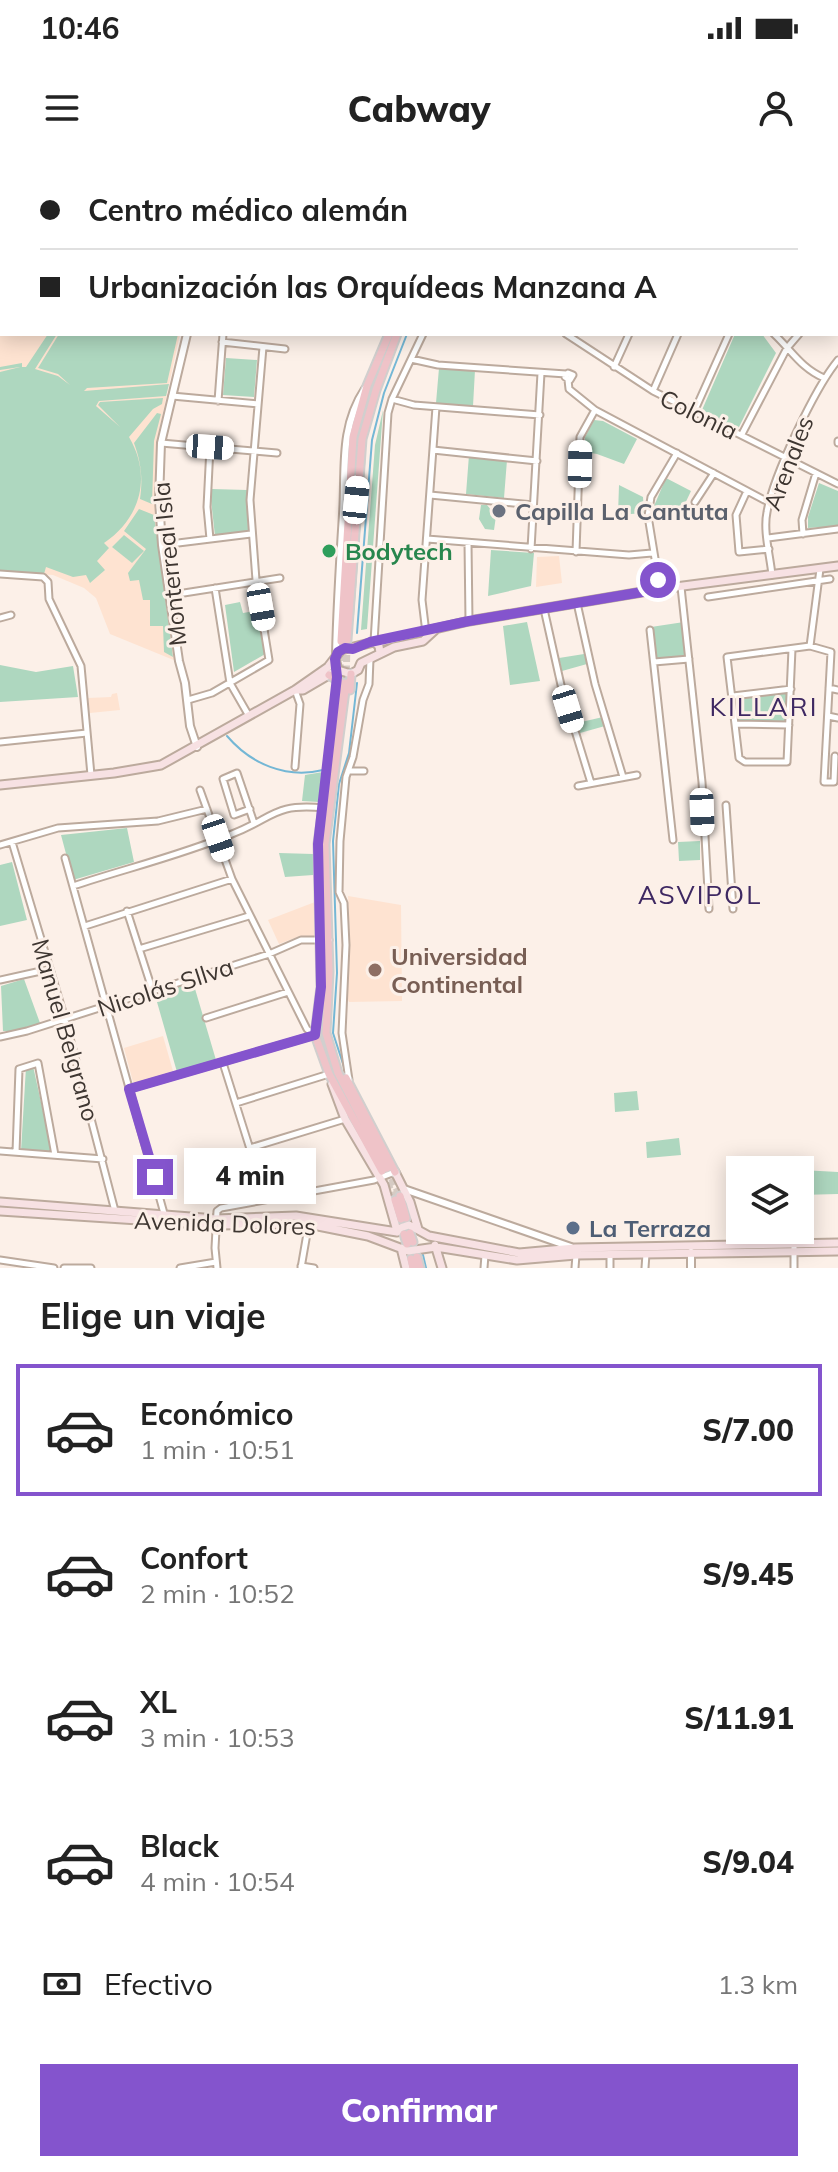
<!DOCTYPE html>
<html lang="es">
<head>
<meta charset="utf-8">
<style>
	:root { --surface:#fff; --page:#f2f2f2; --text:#222; --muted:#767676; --line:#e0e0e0; --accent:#8454cd }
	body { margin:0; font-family:Mulish,sans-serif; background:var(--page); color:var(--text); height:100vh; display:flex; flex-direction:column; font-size:30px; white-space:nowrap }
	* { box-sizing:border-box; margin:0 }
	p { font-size:26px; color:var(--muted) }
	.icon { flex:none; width:44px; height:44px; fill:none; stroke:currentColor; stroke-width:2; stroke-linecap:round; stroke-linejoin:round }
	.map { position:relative; height:1108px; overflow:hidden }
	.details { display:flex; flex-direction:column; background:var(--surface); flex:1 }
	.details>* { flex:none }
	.top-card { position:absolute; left:0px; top:0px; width:838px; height:176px; box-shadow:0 4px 20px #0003; display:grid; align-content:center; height:176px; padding:0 40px; background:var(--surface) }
	.controls { position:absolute; left:726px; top:996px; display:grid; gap:16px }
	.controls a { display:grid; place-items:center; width:88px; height:88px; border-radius:0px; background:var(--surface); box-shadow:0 4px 20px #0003; font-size:40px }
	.end { position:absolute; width:36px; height:36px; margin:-18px; border:10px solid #8454cd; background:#fff; box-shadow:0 0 0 4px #fff }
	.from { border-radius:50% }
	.bubble { position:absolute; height:56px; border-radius:0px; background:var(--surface); box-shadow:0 4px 20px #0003; font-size:26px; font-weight:800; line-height:56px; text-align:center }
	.car { position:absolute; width:24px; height:48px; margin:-24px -12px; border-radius:10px; box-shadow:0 0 6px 2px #0007; background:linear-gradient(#fff 24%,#345 0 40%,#fff 0 76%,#345 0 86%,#fff 0) }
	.top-card b { display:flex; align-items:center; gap:28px; height:76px; font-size:30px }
	.top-card b+b { border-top:2px solid var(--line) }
	.top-card i { width:20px; height:20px; background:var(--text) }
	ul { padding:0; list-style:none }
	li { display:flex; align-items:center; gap:24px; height:132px; margin:0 16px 12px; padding:0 24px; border:4px solid transparent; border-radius:0px }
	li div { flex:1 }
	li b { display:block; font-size:30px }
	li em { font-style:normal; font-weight:800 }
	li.current { border-color:var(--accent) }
	li>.icon { width:72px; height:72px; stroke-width:1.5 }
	h2 { padding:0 40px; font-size:36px; line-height:96px }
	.pay { display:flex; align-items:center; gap:20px; height:88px; padding:0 40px; font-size:30px }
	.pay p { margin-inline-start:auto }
	.button { display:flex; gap:16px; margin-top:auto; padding:16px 40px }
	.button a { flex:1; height:92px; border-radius:0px; background:var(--accent); color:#fff; font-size:32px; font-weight:800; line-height:92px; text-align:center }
	.status { display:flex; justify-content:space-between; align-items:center; height:56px; padding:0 40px; background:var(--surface); direction:ltr }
	.status svg { height:22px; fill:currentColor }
	header { display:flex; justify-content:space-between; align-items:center; height:104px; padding:0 40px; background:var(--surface); font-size:36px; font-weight:800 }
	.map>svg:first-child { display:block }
</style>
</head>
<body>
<div class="status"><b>10:46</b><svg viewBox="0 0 49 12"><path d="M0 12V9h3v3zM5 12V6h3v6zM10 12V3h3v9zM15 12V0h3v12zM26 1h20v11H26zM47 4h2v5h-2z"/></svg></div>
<header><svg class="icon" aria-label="menu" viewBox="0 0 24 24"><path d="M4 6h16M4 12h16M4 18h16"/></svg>Cabway<svg class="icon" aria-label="person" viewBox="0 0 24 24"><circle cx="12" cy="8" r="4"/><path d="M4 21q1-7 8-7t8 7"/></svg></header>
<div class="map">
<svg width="838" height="1108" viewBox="0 0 838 1108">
	<rect width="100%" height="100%" fill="#fcf0e8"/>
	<!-- built -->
	<path fill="#fee3d1" d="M 0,165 L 2,174 L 180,174 L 157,280 L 154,338 L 176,501 L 110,474 L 96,438 L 84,428 L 53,415 L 0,411 Z
		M 559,396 L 562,423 L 536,427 L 537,397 Z
		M 117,533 L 120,550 L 90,553 L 88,538 L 111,537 L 112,534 Z
		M 348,736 L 401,745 L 402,841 L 349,842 L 347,838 L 350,780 Z
		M 315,742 L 316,777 L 300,776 L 279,784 L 268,760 Z
		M 163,876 L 173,911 L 136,923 L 133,922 L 124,888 Z"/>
	<!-- green -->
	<path fill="#aed7bf" d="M 48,174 L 57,174 L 35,209 L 58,216 L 70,225 L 58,214 L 38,208 L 59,174 L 178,174 L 167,223 L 87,228 L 84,231 L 169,224 L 166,236 L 99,241 L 96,246 L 120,267 L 98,245 L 100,242 L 163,238 L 162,244 L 153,249 L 129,277 C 152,316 141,358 104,383 L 109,388 L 97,401 L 105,410 L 90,423 L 86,415 L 73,417 L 46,407 L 44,414 L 0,411 L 0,212 L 20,207 L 0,210 L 0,207 L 22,203 L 22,207 L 26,207 Z
		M 735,174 L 762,174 L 776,193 L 738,269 L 702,250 Z
		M 226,198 L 257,200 L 254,237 L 223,235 Z
		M 439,208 L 475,210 L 473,246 L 436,243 Z
		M 383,250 L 367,469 L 361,470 L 375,285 Z
		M 157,253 L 161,254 L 154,281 L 152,344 L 140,339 C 143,318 141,302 134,283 Z
		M 594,260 L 603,261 L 637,279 L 624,304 L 597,294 L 585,292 L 585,277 Z
		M 362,292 L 366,292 L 354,456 L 352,456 Z
		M 469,295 L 507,300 L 504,338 L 466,334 Z
		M 666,318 L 691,331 L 682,350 L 668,351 L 666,346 L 654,346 Z
		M 819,323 L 838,331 L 838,366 L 808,368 L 808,357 Z
		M 619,325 L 643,337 L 644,353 L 618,355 Z
		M 212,329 L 247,330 L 248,371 L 215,376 L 211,340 Z
		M 481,345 L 487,345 L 496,356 L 494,370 L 485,369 L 479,359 Z
		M 139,349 L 154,355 L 173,497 L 164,492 L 163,466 L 150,466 L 150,440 L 143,440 L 139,420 L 130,421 L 128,413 L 146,389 L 124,371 Z
		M 124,375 L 144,391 L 132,403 L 112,387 Z
		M 491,390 L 534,393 L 531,426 L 488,436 Z
		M 240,442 L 243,453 L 260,450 L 267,493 L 234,512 L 225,445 Z
		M 527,462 L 540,521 L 510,525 L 503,466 Z
		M 684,462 L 688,496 L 655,499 L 651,467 Z
		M 584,494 L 587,504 L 562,511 L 559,498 Z
		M 0,505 L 36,512 L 73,506 L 78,537 L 0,542 Z
		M 787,532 L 786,561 L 737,561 L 735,545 L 740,539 Z
		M 603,557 L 605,566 L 580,573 L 577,563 Z
		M 323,612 L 319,642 L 302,641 L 305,615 Z
		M 127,668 L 134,702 L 73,720 L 61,675 Z
		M 700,681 L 700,700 L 679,701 L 678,682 Z
		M 279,693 L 313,694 L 313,715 L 285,717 Z
		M 12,702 L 27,760 L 0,766 L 0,705 Z
		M 24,819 L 40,863 L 17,871 L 3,871 L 1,826 Z
		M 193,822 L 216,900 L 177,912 L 155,835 Z
		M 33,906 L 52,992 L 21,991 L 26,907 Z
		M 637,931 L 639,950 L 615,952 L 614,933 Z
		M 679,978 L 681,995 L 647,998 L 646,982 Z
		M 783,1009 L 838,1012 L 838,1034 L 800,1035 L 800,1010 Z"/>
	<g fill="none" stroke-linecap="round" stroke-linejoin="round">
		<!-- stream -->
		<path stroke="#74b7d5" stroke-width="2" d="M 357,473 L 372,280 L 384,233 L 407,174
			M 227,576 C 251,604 286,619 323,610
			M 346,913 L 333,873 L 337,813 L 333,681 L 339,624 L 349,593 L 357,523
			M 423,1095 L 426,1108"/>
		<!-- primary-tunnel -->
		<path stroke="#d6cbc3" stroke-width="7" stroke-dasharray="7 3.5" stroke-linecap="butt" d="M 454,2 L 455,0
			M 466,2 L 467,0
			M 340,522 L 341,481
			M 346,523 L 347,485
			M 387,1009 L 400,1036
			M 383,1013 L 395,1040"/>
		<!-- minor casing -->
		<g stroke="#bcaa9d" stroke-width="9">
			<path id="minor" d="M 249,0 L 250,2
				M 320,0 L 323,2
				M 512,0 L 519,2
				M 670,0 L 672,2
				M 781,0 L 783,2
				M 197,2 L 200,0
				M 446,2 L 447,0
				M 470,2 L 471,0
				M 500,2 L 501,0
				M 560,2 L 561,0
				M 605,2 L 606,0
				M 767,2 L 769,0
				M 836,3 L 838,5
				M 0,55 L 2,55
				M 836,61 L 838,64
				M 836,137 L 838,137
				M 566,174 L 653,231 L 838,324
				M 774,174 C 792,191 801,208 824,218
				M 222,182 L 285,189
				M 411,199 L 438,205 L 566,214
				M 614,207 L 629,174
				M 568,213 L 573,215 L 570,220 L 565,217 Z
				M 568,220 L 569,229 L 595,250 L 770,343
				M 653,231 L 678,174
				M 172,236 L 258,244
				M 392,239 L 414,245 L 540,255
				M 218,241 L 223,174
				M 694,252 L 729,174
				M 742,274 L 787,188 L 799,174
				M 838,281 L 838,283
				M 161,283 L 277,293
				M 210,287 L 207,347 L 210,379
				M 433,290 L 537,301
				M 747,331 L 736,355 L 739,392 L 769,389
				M 430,335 L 533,345
				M 695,342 L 714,313
				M 803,374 L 802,360 L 816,313
				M 768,378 L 838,369
				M 427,379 L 629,395 L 652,393
				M 468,383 L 469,461
				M 162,385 L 251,374
				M 531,389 L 541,213
				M 576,392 L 580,277 L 595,250
				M 0,414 L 43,417 L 48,422 L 49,439 L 81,506 L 91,615
				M 772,415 C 770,395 763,371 767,352 C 773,316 815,228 838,200
				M 681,427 L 702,622 L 709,749
				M 215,428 L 230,523 L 249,556
				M 660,429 L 648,356 L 651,337 L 677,293
				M 171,435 L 280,418
				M 708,437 L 830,419
				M 577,443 L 595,524 L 623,617
				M 544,449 L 561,525 L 591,623
				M 0,458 L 11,455
				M 650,470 L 673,680
				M 426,473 L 422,440 L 436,247
				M 374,482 L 388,253 L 392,239 L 423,174
				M 810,486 L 820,409
				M 792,489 L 787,602 L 745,602 L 739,598 L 727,497 L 810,486 L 831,492 L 824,622 L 834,622 L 835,596
				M 654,502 L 689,499
				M 829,528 L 838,530
				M 295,530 L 300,544 L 295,607
				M 733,536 L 791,529
				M 188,540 L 212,533 L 269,500 L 256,420 L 250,340 L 263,187
				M 828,556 L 838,558
				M 736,564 L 789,565
				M 0,582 L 87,573
				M 348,611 L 364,611
				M 578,626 L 637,615
				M 726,645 L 733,749
				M 250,649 L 234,655 L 223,619 L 237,613 L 254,663
				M 12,682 L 65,859 L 115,1051
				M 0,685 L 58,668 L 158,661 L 207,649
				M 65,698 L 165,1057
				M 73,726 C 124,709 182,695 232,674 C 274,658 273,643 324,648
				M 127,751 L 153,832
				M 85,766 L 232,719
				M 139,789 L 249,756
				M 0,820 L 50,809
				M 206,858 L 288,832
				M 0,877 L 27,871 L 269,794 L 301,780 L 329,780
				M 223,903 L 255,1005
				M 349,920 L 342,873 L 346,785 L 344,743 L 339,732 L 340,681 L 346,617 L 353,597 L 363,540 L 369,524 L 370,499
				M 129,929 L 315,875 L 307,869 L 232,719 L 200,630
				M 236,943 L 329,914
				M 250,988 L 345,959
				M 0,991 L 103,999
				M 16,992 L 19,909 L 38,903 L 55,995
				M 0,1100 L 54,1108
				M 301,1106 L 314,1108
				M 64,1108 L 91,1108
				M 180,1108 L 216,1102
				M 217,1108 L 215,1088 L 217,1051 L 221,1048 L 374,1020 L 395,1012
				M 301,1108 L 309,1062
				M 484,1108 L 485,1095
				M 575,1108 L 576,1095
				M 610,1108 L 610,1095
				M 645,1108 L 646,1094
				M 794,1108 L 794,1084"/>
		</g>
		<!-- tertiary casing -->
		<g stroke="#bcaa9d" stroke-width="10">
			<path id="tertiary" d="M 0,142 L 2,141
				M 187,174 L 161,283 L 159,340 L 162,385 L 179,501 L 185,523 L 190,566 L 197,587
				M 336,495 C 337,448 340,401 343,354 C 346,310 339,268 365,229
				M 404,1029 L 571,1087
				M 691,1108 L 691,1092"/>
		</g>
		<!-- secondary casing -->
		<g stroke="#bcaa9d" stroke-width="11">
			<path id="secondary" d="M 726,0 L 728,2
				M 836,121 L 838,123
				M 375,483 L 469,461 L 660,429 L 838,406
				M 335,499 L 338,510 L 351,514 L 358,510 L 361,503 L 394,487 L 423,481 L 435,470
				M 295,530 L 303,530 L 332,513
				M 0,625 L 114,613 L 161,605 L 295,530 L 328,507 L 341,490 L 374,482 L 379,486 L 380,493
				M 332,924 L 345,959 L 384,1025 L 397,1071
				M 395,1012 L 410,1042 L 418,1069
				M 0,1042 L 216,1059 L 296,1056 L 397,1072
				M 0,1051 L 215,1065 L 308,1064 L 368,1076 L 408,1091 L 436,1087 L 517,1100 L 576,1095 L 838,1091
				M 397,1072 L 400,1068 L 409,1065 L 429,1076 L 519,1093 L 575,1088 L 838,1083
				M 435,1085 L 442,1108
				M 401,1088 L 406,1108"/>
		</g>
		<!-- primary casing -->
		<g stroke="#d1cfce" stroke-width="11">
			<path id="primary" d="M 347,480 L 362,279 L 376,230 L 397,174
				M 341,481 L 353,277 L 367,226 L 389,174
				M 329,515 L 337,520
				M 340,522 L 318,684 L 321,827 L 315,875 L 329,914 L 382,1011
				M 346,523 L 325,684 L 329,812 L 326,873 L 338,913 L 387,1008
				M 350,530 L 351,514
				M 346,918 L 395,1012
				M 400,1036 L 406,1058
				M 395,1040 L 401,1059
				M 410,1073 L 413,1082
				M 404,1074 L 407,1084
				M 417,1097 L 420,1108
				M 411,1099 L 413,1108"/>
		</g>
		<!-- minor -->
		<use href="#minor" stroke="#fff" stroke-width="5"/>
		<!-- tertiary -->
		<use href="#tertiary" stroke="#fff" stroke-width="6"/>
		<!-- secondary -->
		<use href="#secondary" stroke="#f7e1e3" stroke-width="7"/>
		<!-- primary -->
		<use href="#primary" stroke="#efc3c8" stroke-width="7"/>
	</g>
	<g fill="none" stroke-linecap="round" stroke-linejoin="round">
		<!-- route -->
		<path stroke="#8454cd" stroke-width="10" d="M 155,1017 L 129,929 L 315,875 L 321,827 L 318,684 L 337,517 L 335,499 L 338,492 L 345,488 L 353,489 L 370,482 L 469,461 L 660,429 L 658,420"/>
	</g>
	<!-- markers -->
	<circle fill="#6b7280" stroke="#fcf0e8" stroke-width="3" cx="499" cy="351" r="8"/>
	<circle fill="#2e9e5b" stroke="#fcf0e8" stroke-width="3" cx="329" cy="391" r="8"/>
	<circle fill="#8d6e63" stroke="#fcf0e8" stroke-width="3" cx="375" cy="810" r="8"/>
	<circle fill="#5c6f8a" stroke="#fcf0e8" stroke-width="3" cx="573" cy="1068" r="8"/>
	<g text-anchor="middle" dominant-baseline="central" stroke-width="6" stroke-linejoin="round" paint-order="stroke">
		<!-- street labels -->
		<g font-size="24" fill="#3e3631" stroke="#fcf0e8">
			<text transform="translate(699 254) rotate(26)">Colonia</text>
			<text transform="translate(788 303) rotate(-69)">Arenales</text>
			<text transform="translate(169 404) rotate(-96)">Monterreal Isla</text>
			<text transform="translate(165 827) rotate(-18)">Nicolás SIlva</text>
			<text transform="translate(66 870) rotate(74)">Manuel Belgrano</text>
			<text transform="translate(225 1063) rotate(2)">Avenida Dolores</text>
		</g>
		<!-- worship labels -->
		<g font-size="24" font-weight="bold" fill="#5b616d" stroke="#fcf0e8" text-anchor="start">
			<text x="515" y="351">Capilla La Cantuta</text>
		</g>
		<!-- leisure labels -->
		<g font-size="24" font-weight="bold" fill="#27864d" stroke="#fcf0e8" text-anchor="start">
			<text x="345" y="391">Bodytech</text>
		</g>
		<!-- education labels -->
		<g font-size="24" font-weight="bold" fill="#785e54" stroke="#fcf0e8" text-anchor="start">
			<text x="391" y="796">Universidad<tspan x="391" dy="28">Continental</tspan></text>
		</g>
		<!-- service labels -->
		<g font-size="24" font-weight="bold" fill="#4e5e75" stroke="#fcf0e8" text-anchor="start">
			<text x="589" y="1068">La Terraza</text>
		</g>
		<!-- neighbourhood labels -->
		<g font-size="26" letter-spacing="2" fill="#3e2862" stroke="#fcf0e8">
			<text x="764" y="546">KILLARI</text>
			<text x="700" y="734">ASVIPOL</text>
		</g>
	</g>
</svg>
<div class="controls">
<a><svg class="icon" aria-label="layers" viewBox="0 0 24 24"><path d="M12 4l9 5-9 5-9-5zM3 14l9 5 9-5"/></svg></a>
</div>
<i class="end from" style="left:658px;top:420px"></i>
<i class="end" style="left:155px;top:1017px"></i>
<div class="bubble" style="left:184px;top:988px;width:132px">4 min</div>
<i class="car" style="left:210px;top:287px;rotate:94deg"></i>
<i class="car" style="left:580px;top:304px;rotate:1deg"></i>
<i class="car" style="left:356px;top:340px;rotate:6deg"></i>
<i class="car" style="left:261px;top:447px;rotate:170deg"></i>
<i class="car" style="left:568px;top:549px;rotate:163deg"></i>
<i class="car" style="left:702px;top:652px;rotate:178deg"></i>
<i class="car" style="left:218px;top:678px;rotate:161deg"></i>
<div class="top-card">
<b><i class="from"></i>Centro médico alemán</b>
<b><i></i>Urbanización las Orquídeas Manzana A</b>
</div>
</div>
<section class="details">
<h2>Elige un viaje</h2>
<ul>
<li class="current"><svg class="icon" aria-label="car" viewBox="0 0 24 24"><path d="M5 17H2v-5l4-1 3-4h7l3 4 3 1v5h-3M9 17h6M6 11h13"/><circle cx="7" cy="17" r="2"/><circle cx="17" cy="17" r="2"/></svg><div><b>Económico</b><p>1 min · 10:51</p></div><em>S/7.00</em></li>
<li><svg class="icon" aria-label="car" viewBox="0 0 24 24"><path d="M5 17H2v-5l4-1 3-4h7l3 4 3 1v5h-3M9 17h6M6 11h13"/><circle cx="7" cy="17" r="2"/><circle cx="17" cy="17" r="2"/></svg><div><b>Confort</b><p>2 min · 10:52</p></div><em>S/9.45</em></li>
<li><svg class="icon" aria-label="car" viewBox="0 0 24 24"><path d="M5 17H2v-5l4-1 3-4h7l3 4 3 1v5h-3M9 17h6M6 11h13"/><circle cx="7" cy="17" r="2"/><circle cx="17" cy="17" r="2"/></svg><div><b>XL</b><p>3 min · 10:53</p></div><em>S/11.91</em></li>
<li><svg class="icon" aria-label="car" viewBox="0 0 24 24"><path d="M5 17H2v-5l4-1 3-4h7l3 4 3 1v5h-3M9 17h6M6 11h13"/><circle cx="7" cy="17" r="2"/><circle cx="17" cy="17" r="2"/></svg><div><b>Black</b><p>4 min · 10:54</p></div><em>S/9.04</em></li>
</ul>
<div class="pay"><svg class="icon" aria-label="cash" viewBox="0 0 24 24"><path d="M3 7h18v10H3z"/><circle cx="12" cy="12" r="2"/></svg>Efectivo<p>1.3 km</p></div>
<div class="button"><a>Confirmar</a></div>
</section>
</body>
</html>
